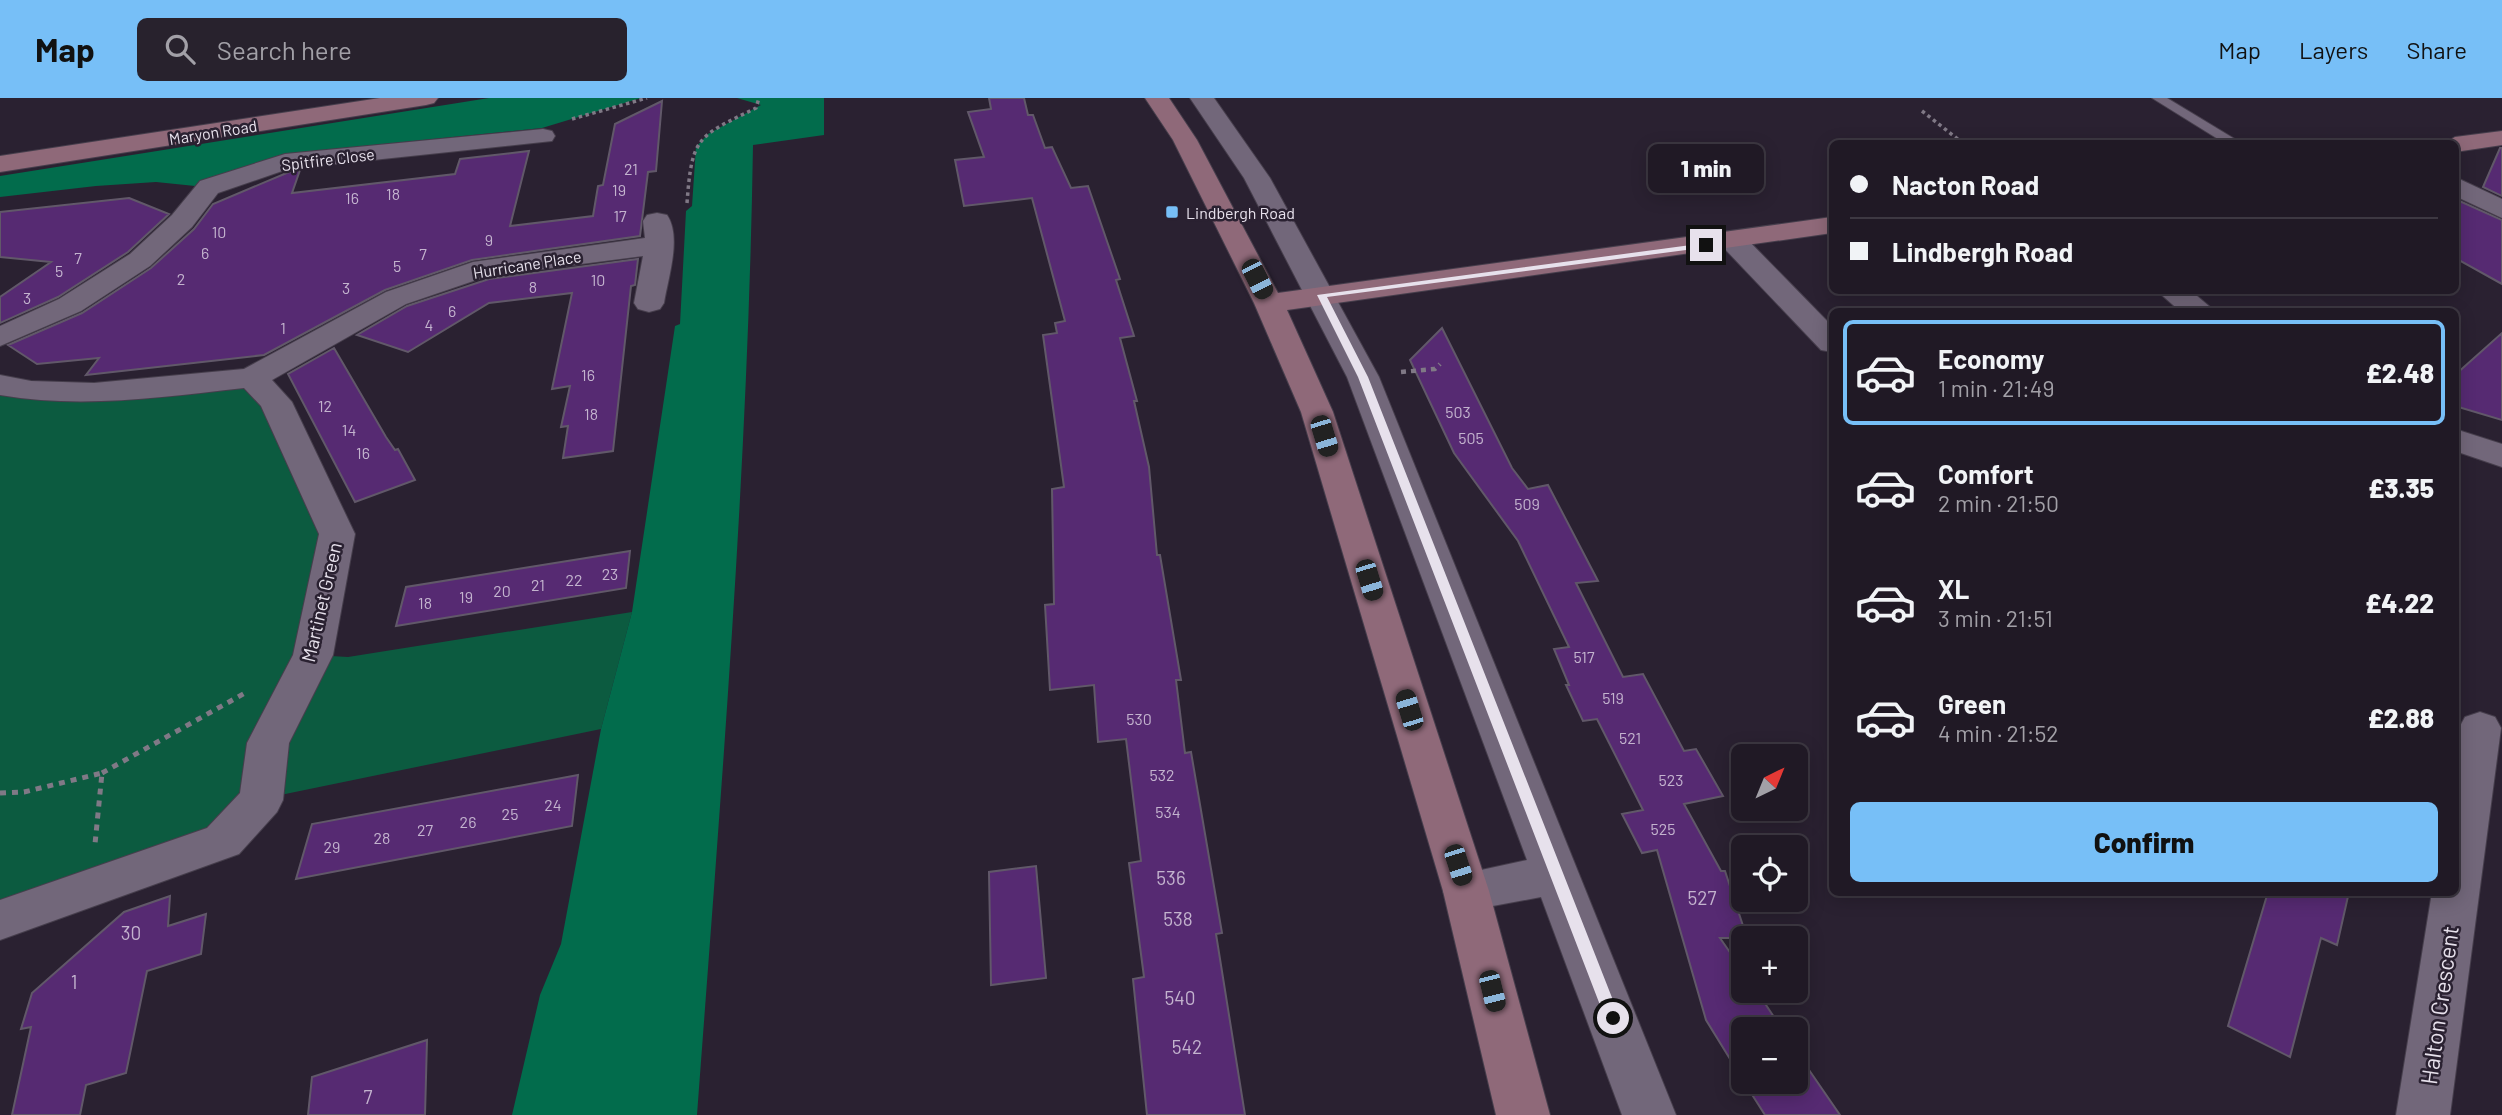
<!DOCTYPE html>
<html lang="en">
<head>
<meta charset="utf-8">
<style>
	:root { --surface:#201925; --page:#28222d; --text:#f1f3f6; --muted:#a2a0a7; --line:#3d3842; --accent:#77bff7 }
	body { margin:0; font-family:Barlow,sans-serif; background:var(--page); color:var(--text); height:100vh; display:flex; flex-direction:column; font-size:26px; white-space:nowrap }
	* { box-sizing:border-box; margin:0 }
	p { font-size:23px; color:var(--muted) }
	.icon { flex:none; width:38px; height:38px; fill:none; stroke:currentColor; stroke-width:2; stroke-linecap:round; stroke-linejoin:round }
	.map { position:relative; flex:1; overflow:hidden }
	.sheet { position:absolute; left:1829px; top:210px; width:630px; height:588px; display:flex; flex-direction:column; background:var(--surface); border-radius:10px; box-shadow:0 4px 18px #0003,0 0 0 2px var(--line) }
	.sheet>* { flex:none }
	.hud { position:absolute; left:1829px; top:42px; width:630px; height:154px; border-radius:10px; box-shadow:0 4px 18px #0003,0 0 0 2px var(--line); display:grid; align-content:center; height:154px; padding:0 21px; background:var(--surface) }
	.needle { width:46px; rotate:43deg }
	.controls { position:absolute; left:1731px; top:646px; display:grid; gap:14px }
	.controls a { display:grid; place-items:center; width:77px; height:77px; border-radius:10px; background:var(--surface); box-shadow:0 4px 18px #0003,0 0 0 2px var(--line); font-size:35px }
	.end { position:absolute; width:32px; height:32px; margin:-16px; border:9px solid #e7e1ec; background:#111; box-shadow:0 0 0 4px #111 }
	.from { border-radius:50% }
	.bubble { position:absolute; height:49px; border-radius:10px; background:var(--surface); box-shadow:0 4px 18px #0003,0 0 0 2px var(--line); font-size:23px; font-weight:800; line-height:49px; text-align:center }
	.car { position:absolute; width:21px; height:42px; margin:-21px -10px; border-radius:9px; box-shadow:0 0 5px 2px #0007; background:linear-gradient(#222 24%,#8ab4d8 0 40%,#222 0 76%,#8ab4d8 0 86%,#222 0) }
	.hud b { display:flex; align-items:center; gap:24px; height:66px; font-size:26px }
	.hud b+b { border-top:2px solid var(--line) }
	.hud i { width:18px; height:18px; background:var(--text) }
	ul { padding:12px 0 0; list-style:none }
	li { display:flex; align-items:center; gap:21px; height:105px; margin:0 14px 10px; padding:0 7px; border:4px solid transparent; border-radius:10px }
	li div { flex:1 }
	li b { display:block; font-size:26px }
	li em { font-style:normal; font-weight:800 }
	li.current { border-color:var(--accent) }
	li>.icon { width:63px; height:63px; stroke-width:1.5 }
	.primary-button { display:flex; gap:14px; margin-top:auto; padding:14px 21px }
	.primary-button a { flex:1; height:80px; border-radius:10px; background:var(--accent); color:#111; font-size:28px; font-weight:800; line-height:80px; text-align:center }
	header { display:flex; align-items:center; gap:42px; box-sizing:border-box; height:98px; padding:0 35px; background:var(--accent); color:#111 }
	header strong { font-size:33px }
	nav { display:flex; gap:38px; margin-inline-start:auto; font-size:24px }
	.search { width:490px; height:63px; background:var(--page); display:flex; align-items:center; gap:18px; box-sizing:border-box; padding:0 24px; border-radius:10px; color:var(--muted); font-size:26px }
	.map>svg:first-child { display:block }
</style>
</head>
<body>
<header>
<strong>Map</strong>
<div class="search"><svg class="icon" aria-label="search" viewBox="0 0 24 24"><circle cx="10" cy="10" r="6"/><path d="M15 15l6 6"/></svg>Search here</div>
<nav><a>Map</a><a>Layers</a><a>Share</a></nav>
</header>
<div class="map">
<svg width="2502" height="1017" viewBox="0 0 2502 1017">
	<rect width="100%" height="100%" fill="#2a2131"/>
	<!-- green -->
	<path fill="#0c5b40" d="M 252,280 L 337,436 L 313,557 L 348,559 L 632,514 L 601,631 L 261,701 L 223,743 L 0,822 L 0,287 L 39,296 Z"/>
	<!-- forest -->
	<path fill="#026c4c" d="M 489,0 L 641,0 L 542,30 L 344,50 L 287,60 L 195,88 L 156,84 L 96,88 L 0,99 L 0,78 Z
		M 737,0 L 824,0 L 824,37 L 753,47 C 748,371 721,694 697,1017 L 512,1017 L 540,897 L 561,846 L 601,631 L 632,514 L 675,228 L 680,226 L 686,113 L 692,108 L 696,49 L 708,36 L 761,7 Z"/>
	<!-- building -->
	<path fill="#562a72" stroke="#615869" stroke-width="2" d="M 989,0 L 1024,0 L 1028,17 L 1033,17 L 1045,50 L 1052,49 L 1071,90 L 1088,88 L 1120,181 L 1116,182 L 1134,238 L 1120,240 L 1137,303 L 1134,303 L 1149,369 L 1157,457 L 1160,457 L 1181,582 L 1176,582 L 1185,655 L 1191,654 L 1222,835 L 1216,836 L 1245,1017 L 1147,1017 L 1133,881 L 1144,879 L 1129,765 L 1141,763 L 1126,641 L 1098,644 L 1094,587 L 1050,592 L 1045,507 L 1054,506 L 1052,391 L 1064,389 L 1043,237 L 1057,235 L 1055,225 L 1065,223 L 1032,100 L 964,108 L 955,62 L 984,59 L 968,14 L 991,11 Z
		M 662,3 L 656,73 L 648,74 L 640,138 L 472,162 L 385,192 L 264,257 L 86,277 L 99,260 L 37,266 L 8,247 L 82,215 L 151,170 L 194,131 L 213,106 L 289,74 L 300,72 L 292,95 L 455,76 L 460,61 L 529,53 L 510,128 L 593,118 L 598,88 L 603,87 L 615,26 Z
		M 2500,50 L 2502,50 L 2502,98 L 2483,89 Z
		M 129,100 L 169,116 L 128,154 L 58,199 L 0,225 L 0,199 L 51,164 L 0,159 L 0,114 Z
		M 2455,101 L 2502,122 L 2502,186 L 2455,160 Z
		M 638,161 L 635,187 L 631,188 L 613,353 L 563,360 L 568,328 L 561,329 L 570,288 L 552,291 L 572,195 L 489,205 L 408,254 L 357,237 L 407,208 L 489,181 Z
		M 1442,230 L 1512,370 L 1528,391 L 1548,387 L 1598,483 L 1576,485 L 1623,579 L 1643,576 L 1684,653 L 1696,651 L 1723,698 L 1684,706 L 1721,773 L 1725,773 L 1747,840 L 1720,840 L 1743,873 L 1743,892 L 1756,892 L 1782,931 L 1743,931 L 1743,982 L 1706,922 L 1657,752 L 1642,755 L 1622,716 L 1643,712 L 1597,621 L 1583,623 L 1566,587 L 1569,587 L 1554,551 L 1569,549 L 1518,443 L 1454,355 L 1410,262 Z
		M 2502,235 L 2502,322 L 2455,308 L 2455,277 Z
		M 334,250 L 386,339 L 395,352 L 398,351 L 415,382 L 355,404 L 288,276 Z
		M 630,453 L 626,490 L 396,528 L 406,489 Z
		M 578,677 L 572,728 L 296,781 L 312,726 Z
		M 1036,768 L 1046,880 L 991,887 L 989,774 Z
		M 2268,794 L 2349,794 L 2337,847 L 2321,840 L 2290,959 L 2228,928 Z
		M 170,798 L 168,828 L 206,816 L 201,856 L 147,873 L 126,975 L 86,987 L 80,1017 L 12,1017 L 31,929 L 21,931 L 32,895 L 124,814 Z
		M 427,942 L 425,1017 L 308,1017 L 312,979 Z
		M 1796,951 L 1807,969 L 1840,1017 L 1765,1017 L 1744,984 L 1796,984 Z"/>
	<g fill="none" stroke-linecap="round" stroke-linejoin="round">
		<!-- lane casing -->
		<g stroke="#463e4c" stroke-width="2">
			<path id="lane" d="M 2152,0 L 2167,0 L 2243,46 L 2226,46 Z"/>
		</g>
		<!-- street casing -->
		<g stroke="#463e4c" stroke-width="2">
			<path id="street" d="M 1190,0 L 1214,0 L 1270,80 L 1379,279 L 1676,1017 L 1622,1017 L 1541,799 L 1466,813 L 1449,807 L 1443,793 L 1449,779 L 1527,762 L 1347,279 L 1244,80 Z
				M 543,31 L 552,33 L 555,38 L 552,43 L 288,71 L 218,95 L 192,129 L 150,168 L 81,213 L 0,248 L 0,228 L 59,201 L 130,156 L 172,117 L 200,83 L 285,56 Z
				M 2455,79 L 2502,101 L 2502,120 L 2455,98 Z
				M 657,115 L 667,117 C 682,139 668,180 664,205 L 660,211 L 649,214 L 638,211 L 634,205 L 643,158 L 488,178 L 406,206 L 272,282 L 292,304 L 355,436 L 333,557 L 289,645 L 283,702 L 277,714 L 239,756 L 0,842 L 0,802 L 207,730 L 240,695 L 247,645 L 293,557 L 319,436 L 261,308 L 244,290 C 162,299 82,311 0,297 L 0,277 L 31,283 L 94,285 L 244,271 L 386,194 L 473,164 L 645,140 L 643,123 L 647,117 Z
				M 1733,135 L 1743,137 L 1832,228 L 1832,254 L 1821,252 L 1723,149 L 1719,143 L 1723,137 Z
				M 2156,192 L 2190,192 L 2216,214 L 2181,214 Z
				M 2455,331 L 2502,346 L 2502,369 L 2455,353 Z
				M 2480,614 L 2495,619 L 2501,630 L 2450,1017 L 2396,1017 L 2432,794 L 2455,794 L 2455,653 L 2459,630 L 2465,619 Z"/>
		</g>
		<!-- secondary casing -->
		<g stroke="#463e4c" stroke-width="2">
			<path id="secondary" d="M 380,0 L 438,0 L 434,5 L 426,7 L 0,74 L 0,58 Z
				M 1145,0 L 1169,0 L 1197,42 L 1278,195 L 1832,119 L 1832,135 L 1287,212 L 1333,314 L 1489,793 L 1550,1017 L 1496,1017 L 1443,793 L 1301,314 L 1254,205 L 1173,42 Z
				M 2502,33 L 2502,47 L 2455,54 L 2455,46 L 2443,46 L 2455,39 Z"/>
		</g>
		<!-- path-far2 -->
		<path stroke="#807986" stroke-width="3.5" stroke-dasharray="3.5 3.5" stroke-linecap="butt" d="M 1922,13 L 1964,46
			M 572,21 L 647,0
			M 687,105 C 692,38 697,39 756,10 L 759,0"/>
		<!-- path-far1 -->
		<path stroke="#807986" stroke-width="4.5" stroke-dasharray="5 5" stroke-linecap="butt" d="M 1401,274 L 1435,271 L 1440,266"/>
		<!-- path -->
		<path stroke="#807986" stroke-width="5" stroke-dasharray="6 6" stroke-linecap="butt" d="M 102,675 L 245,595
			M 0,695 L 24,694 L 102,675 L 95,746"/>
		<!-- lane -->
		<use href="#lane" fill="#72677a" fill-rule="evenodd"/>
		<!-- street -->
		<use href="#street" fill="#72677a" fill-rule="evenodd"/>
		<!-- secondary -->
		<use href="#secondary" fill="#8f6979" fill-rule="evenodd"/>
	</g>
	<!-- route -->
	<path fill="#e7e1ec" d="M 1706,145 L 1709,149 L 1327,199 L 1368,279 L 1620,920 L 1613,927 L 1605,920 L 1358,279 L 1317,197 Z"/>
	<!-- markers -->
	<rect fill="#77bff7" stroke="#2a2131" stroke-width="2.5" x="1165" y="107" width="14" height="14" rx="3.5"/>
	<g text-anchor="middle" dominant-baseline="central" stroke-width="5" stroke-linejoin="round" paint-order="stroke">
		<!-- far-street labels -->
		<g font-size="16" fill="#e7e1ec" stroke="#2a2131">
			<text transform="translate(213 34) rotate(-9)">Maryon Road</text>
			<text transform="translate(328 61) rotate(-7)">Spitfire Close</text>
			<text transform="translate(527 166) rotate(-9)">Hurricane Place</text>
		</g>
		<!-- number labels -->
		<g font-size="16" fill="#c3b3ce">
			<text x="631" y="70">21</text>
			<text x="619" y="91">19</text>
			<text x="393" y="95">18</text>
			<text x="352" y="99">16</text>
			<text x="620" y="117">17</text>
			<text x="219" y="133">10</text>
			<text x="489" y="141">9</text>
			<text x="205" y="154">6</text>
			<text x="423" y="155">7</text>
			<text x="78" y="159">7</text>
			<text x="397" y="167">5</text>
			<text x="59" y="172">5</text>
			<text x="181" y="180">2</text>
			<text x="598" y="181">10</text>
			<text x="533" y="188">8</text>
			<text x="346" y="189">3</text>
			<text x="27" y="199">3</text>
			<text x="452" y="212">6</text>
			<text x="429" y="226">4</text>
			<text x="283" y="229">1</text>
			<text x="588" y="276">16</text>
			<text x="325" y="307">12</text>
			<text x="1458" y="313">503</text>
			<text x="591" y="315">18</text>
			<text x="349" y="331">14</text>
			<text x="1471" y="339">505</text>
			<text x="363" y="354">16</text>
			<text x="1527" y="405">509</text>
			<text x="610" y="475">23</text>
			<text x="574" y="481">22</text>
			<text x="538" y="486">21</text>
			<text x="502" y="492">20</text>
			<text x="466" y="498">19</text>
			<text x="425" y="504">18</text>
			<text x="1584" y="558">517</text>
			<text x="1613" y="599">519</text>
			<text x="1139" y="620">530</text>
			<text x="1630" y="639">521</text>
			<text x="1162" y="676">532</text>
			<text x="1671" y="681">523</text>
			<text x="553" y="706">24</text>
			<text x="1168" y="713">534</text>
			<text x="510" y="715">25</text>
			<text x="468" y="723">26</text>
			<text x="1663" y="730">525</text>
			<text x="425" y="731">27</text>
			<text x="382" y="739">28</text>
			<text x="332" y="748">29</text>
		</g>
		<!-- far-poi labels -->
		<g font-size="16" fill="#e7e1ec" stroke="#2a2131" text-anchor="start">
			<text x="1186" y="114">Lindbergh Road</text>
		</g>
		<!-- street labels -->
		<g font-size="19" fill="#e7e1ec" stroke="#2a2131">
			<text transform="translate(321 504) rotate(-77)">Martinet Green</text>
		</g>
		<!-- near-number labels -->
		<g font-size="19" fill="#c3b3ce">
			<text x="1171" y="779">536</text>
			<text x="1702" y="799">527</text>
			<text x="1178" y="820">538</text>
			<text x="131" y="834">30</text>
			<text x="74" y="883">1</text>
			<text x="1180" y="899">540</text>
			<text x="1187" y="948">542</text>
			<text x="368" y="998">7</text>
		</g>
		<!-- near-street labels -->
		<g font-size="23" fill="#e7e1ec" stroke="#2a2131">
			<text transform="translate(2439 907) rotate(-82)">Halton Crescent</text>
		</g>
	</g>
</svg>
<div class="controls">
<a><svg class="needle" viewBox="-14 -14 28 28"><path d="M0-13l5 13h-10z" fill="#e53935"/><path d="M0 13l5-13h-10z" fill="#a2a0a7"/></svg></a>
<a><svg class="icon" aria-label="locate" viewBox="0 0 24 24"><circle cx="12" cy="12" r="6"/><path d="M12 2v4M12 18v4M2 12h4M18 12h4"/></svg></a>
<a>+</a>
<a>−</a>
</div>
<i class="end from" style="left:1613px;top:920px"></i>
<i class="end" style="left:1706px;top:147px"></i>
<div class="bubble" style="left:1648px;top:46px;width:116px">1 min</div>
<i class="car" style="left:1257px;top:181px;rotate:153deg"></i>
<i class="car" style="left:1324px;top:338px;rotate:163deg"></i>
<i class="car" style="left:1369px;top:482px;rotate:163deg"></i>
<i class="car" style="left:1409px;top:612px;rotate:343deg"></i>
<i class="car" style="left:1458px;top:767px;rotate:162deg"></i>
<i class="car" style="left:1492px;top:893px;rotate:166deg"></i>
<div class="hud">
<b><i class="from"></i>Nacton Road</b>
<b><i></i>Lindbergh Road</b>
</div>
<section class="sheet">
<ul>
<li class="current"><svg class="icon" aria-label="car" viewBox="0 0 24 24"><path d="M5 17H2v-5l4-1 3-4h7l3 4 3 1v5h-3M9 17h6M6 11h13"/><circle cx="7" cy="17" r="2"/><circle cx="17" cy="17" r="2"/></svg><div><b>Economy</b><p>1 min · 21:49</p></div><em>£2.48</em></li>
<li><svg class="icon" aria-label="car" viewBox="0 0 24 24"><path d="M5 17H2v-5l4-1 3-4h7l3 4 3 1v5h-3M9 17h6M6 11h13"/><circle cx="7" cy="17" r="2"/><circle cx="17" cy="17" r="2"/></svg><div><b>Comfort</b><p>2 min · 21:50</p></div><em>£3.35</em></li>
<li><svg class="icon" aria-label="car" viewBox="0 0 24 24"><path d="M5 17H2v-5l4-1 3-4h7l3 4 3 1v5h-3M9 17h6M6 11h13"/><circle cx="7" cy="17" r="2"/><circle cx="17" cy="17" r="2"/></svg><div><b>XL</b><p>3 min · 21:51</p></div><em>£4.22</em></li>
<li><svg class="icon" aria-label="car" viewBox="0 0 24 24"><path d="M5 17H2v-5l4-1 3-4h7l3 4 3 1v5h-3M9 17h6M6 11h13"/><circle cx="7" cy="17" r="2"/><circle cx="17" cy="17" r="2"/></svg><div><b>Green</b><p>4 min · 21:52</p></div><em>£2.88</em></li>
</ul>
<div class="primary-button"><a>Confirm</a></div>
</section>
</div>
</body>
</html>
